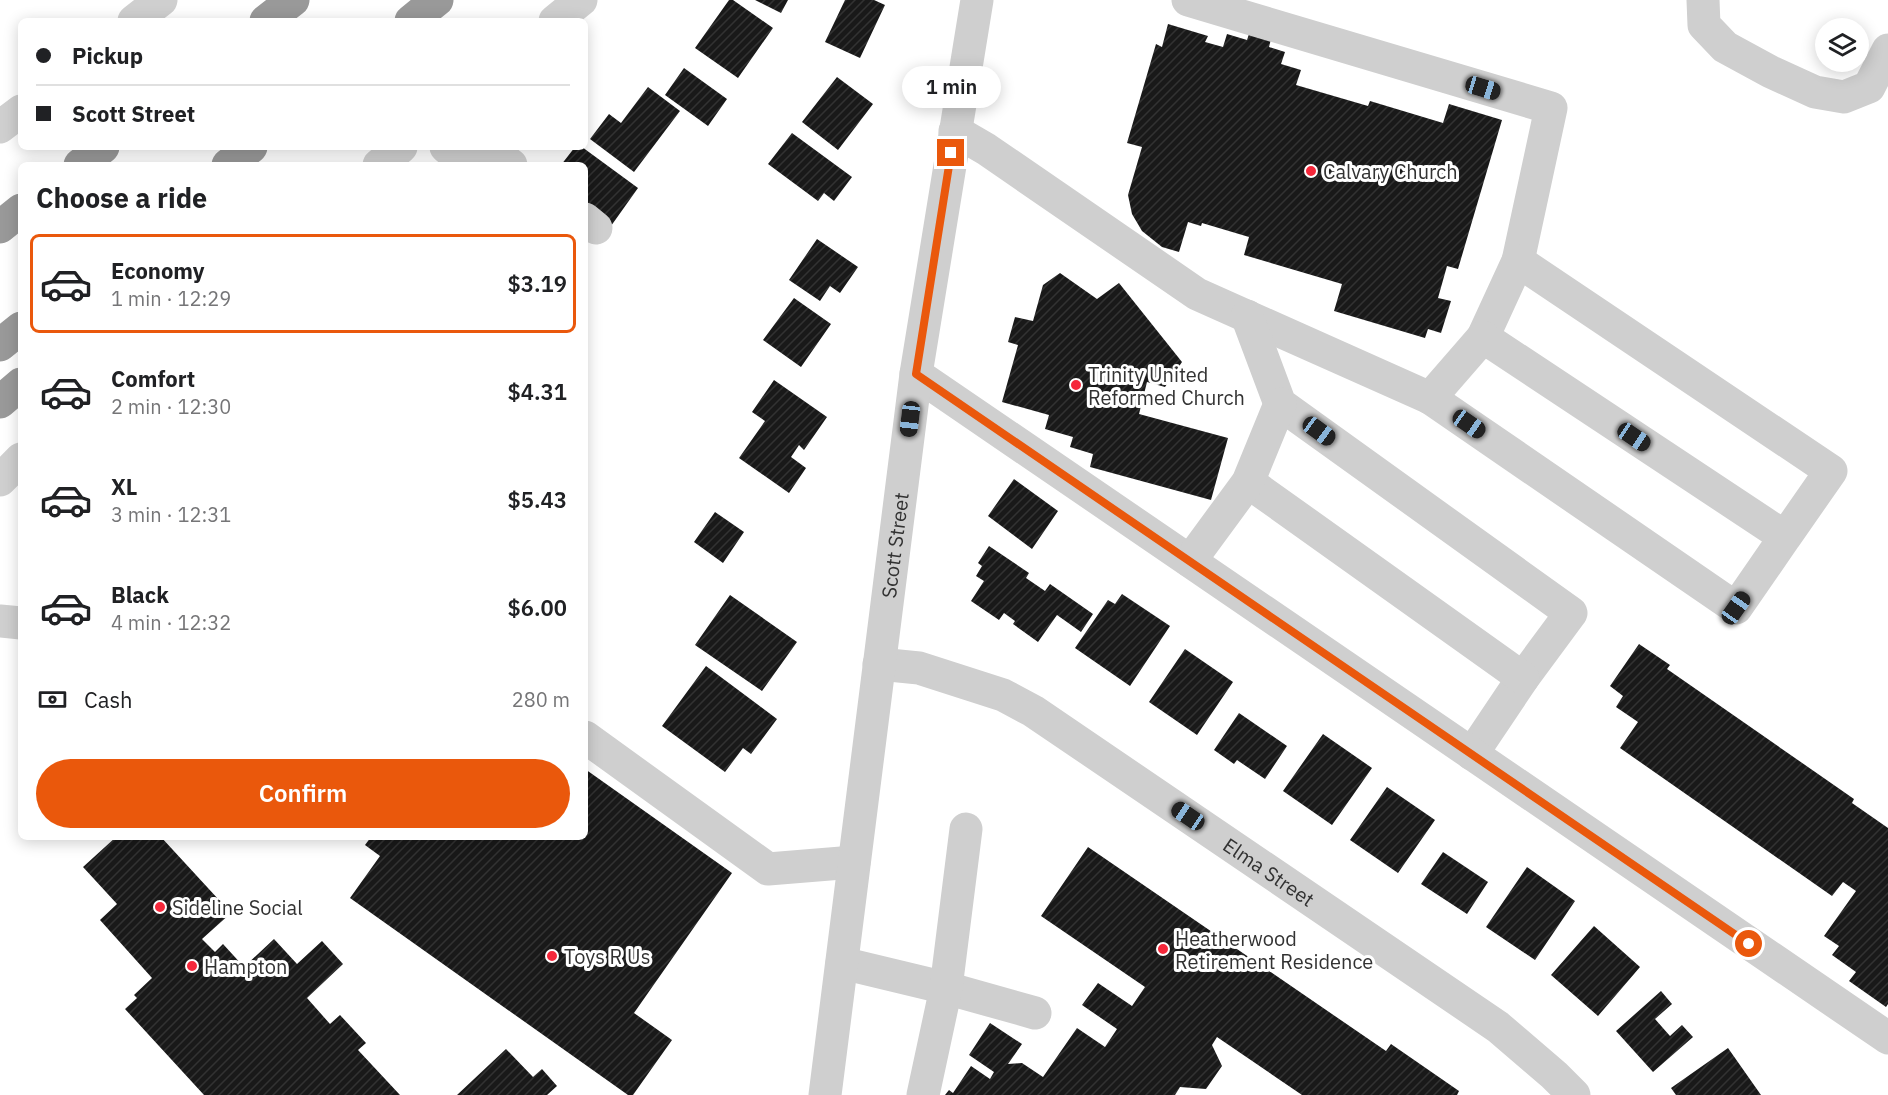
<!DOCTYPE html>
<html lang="en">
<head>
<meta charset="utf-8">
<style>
	:root { --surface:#fff; --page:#f2f2f2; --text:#202124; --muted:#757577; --line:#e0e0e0; --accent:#ea580c }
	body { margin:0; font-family:"IBM Plex Sans",sans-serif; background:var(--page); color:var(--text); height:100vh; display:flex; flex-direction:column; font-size:22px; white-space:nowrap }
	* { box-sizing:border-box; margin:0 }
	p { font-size:20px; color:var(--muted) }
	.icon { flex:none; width:33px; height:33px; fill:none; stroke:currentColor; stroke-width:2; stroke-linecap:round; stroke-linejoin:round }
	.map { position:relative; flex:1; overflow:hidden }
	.sheet { position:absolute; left:18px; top:162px; width:570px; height:678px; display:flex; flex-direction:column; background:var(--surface); border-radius:9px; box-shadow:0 3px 15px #0003 }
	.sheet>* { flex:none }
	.guide { position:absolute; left:18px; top:18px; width:570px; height:132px; border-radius:9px; box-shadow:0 3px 15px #0003; display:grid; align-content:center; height:132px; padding:0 18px; background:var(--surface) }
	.buttons { position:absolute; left:1815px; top:18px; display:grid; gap:12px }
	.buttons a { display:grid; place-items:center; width:54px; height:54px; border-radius:50%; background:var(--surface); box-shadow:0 3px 15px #0003; font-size:30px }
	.end { position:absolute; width:27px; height:27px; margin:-14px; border:8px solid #ea580c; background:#fff; box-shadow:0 0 0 3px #fff }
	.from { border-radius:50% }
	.bubble { position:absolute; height:42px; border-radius:21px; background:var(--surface); box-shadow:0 3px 15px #0003; font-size:20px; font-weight:600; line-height:42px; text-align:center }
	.car { position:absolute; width:18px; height:36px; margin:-18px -9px; border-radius:8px; box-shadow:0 0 4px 2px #0007; background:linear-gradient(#222 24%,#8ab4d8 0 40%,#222 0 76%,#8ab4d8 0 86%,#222 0) }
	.guide b { display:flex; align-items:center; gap:21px; height:57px; font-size:22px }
	.guide b+b { border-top:2px solid var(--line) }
	.guide i { width:15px; height:15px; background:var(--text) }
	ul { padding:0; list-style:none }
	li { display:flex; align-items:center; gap:18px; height:99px; margin:0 12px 9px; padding:0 6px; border:3px solid transparent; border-radius:9px }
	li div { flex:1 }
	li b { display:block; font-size:22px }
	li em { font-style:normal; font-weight:600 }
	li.active { border-color:var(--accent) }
	li>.icon { width:54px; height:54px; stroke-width:1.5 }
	h2 { padding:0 18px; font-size:27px; line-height:72px }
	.pay { display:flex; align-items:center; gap:15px; height:66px; padding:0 18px; font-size:22px }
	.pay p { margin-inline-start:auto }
	.cta { display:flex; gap:12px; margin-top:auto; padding:12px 18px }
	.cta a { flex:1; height:69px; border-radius:36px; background:var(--accent); color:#fff; font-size:24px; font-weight:600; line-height:69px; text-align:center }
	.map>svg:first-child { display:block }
</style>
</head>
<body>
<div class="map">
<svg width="1888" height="1095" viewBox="0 0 1888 1095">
	<defs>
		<pattern id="building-hatch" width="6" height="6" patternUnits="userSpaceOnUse" patternTransform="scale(1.5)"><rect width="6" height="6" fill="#191919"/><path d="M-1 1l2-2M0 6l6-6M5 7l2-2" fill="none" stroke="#323232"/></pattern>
	</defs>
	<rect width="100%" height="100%" fill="#fff"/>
	<!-- building -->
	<path fill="url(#building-hatch)" d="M 729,0 L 733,0 L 773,28 L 738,78 L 695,48 Z
		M 755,0 L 788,0 L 781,13 Z
		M 845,0 L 874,0 L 885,5 L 860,58 L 825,42 Z
		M 1168,24 L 1208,36 L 1205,42 L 1223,47 L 1227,34 L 1247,40 L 1252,25 L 1273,31 L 1269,47 L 1285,52 L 1281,64 L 1301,70 L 1296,85 L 1368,106 L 1370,101 L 1443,123 L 1449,104 L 1502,120 L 1458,269 L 1447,266 L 1438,298 L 1451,301 L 1441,333 L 1428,329 L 1425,338 L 1334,311 L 1342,284 L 1244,255 L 1249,237 L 1202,223 L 1201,226 L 1188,222 L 1179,252 L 1162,247 L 1142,231 L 1132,214 L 1128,195 L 1142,147 L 1127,143 L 1156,44 L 1162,47 Z
		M 684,68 L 727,99 L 708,126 L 665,95 Z
		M 837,77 L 873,104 L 838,150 L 802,122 Z
		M 648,87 L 680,111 L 634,172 L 590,139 L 609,114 L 621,123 Z
		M 792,133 L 852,177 L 834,201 L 824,193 L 818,201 L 768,164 Z
		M 575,147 L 582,147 L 638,188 L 611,226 L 585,207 L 585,165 L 561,165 Z
		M 817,239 L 858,267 L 840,293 L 830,286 L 820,301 L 789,280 Z
		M 1060,273 L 1097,299 L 1119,283 L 1182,362 L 1165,387 L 1147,382 L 1139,414 L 1228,438 L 1211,500 L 1090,467 L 1093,454 L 1070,447 L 1073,437 L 1045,429 L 1049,415 L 1002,402 L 1018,345 L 1008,342 L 1015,317 L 1033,321 L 1043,285 Z
		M 794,298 L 831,324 L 801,367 L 763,340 Z
		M 774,380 L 827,417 L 804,450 L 799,445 L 791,457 L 806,468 L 789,493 L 739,458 L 765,421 L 752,412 Z
		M 1014,479 L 1058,511 L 1032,549 L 988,516 Z
		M 715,512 L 744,532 L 723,563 L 694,542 Z
		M 989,546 L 1029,573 L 1026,578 L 1045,591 L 1050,584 L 1093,614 L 1081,632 L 1057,615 L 1038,642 L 1013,624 L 1015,621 L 1004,613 L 999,620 L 971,601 L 984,581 L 976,576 L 982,566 L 978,563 Z
		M 1122,594 L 1170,626 L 1130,686 L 1075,648 L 1108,600 L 1115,604 Z
		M 730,595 L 797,642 L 762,691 L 695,645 Z
		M 1639,644 L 1670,665 L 1667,669 L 1854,799 L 1852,803 L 1888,828 L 1888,1004 L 1886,1007 L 1849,981 L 1856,972 L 1832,955 L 1839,946 L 1824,936 L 1856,891 L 1843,882 L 1832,896 L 1620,748 L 1638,722 L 1616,707 L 1623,696 L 1610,686 Z
		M 1185,649 L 1233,682 L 1197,735 L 1149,702 Z
		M 706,666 L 777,719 L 751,754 L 743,748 L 725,772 L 662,726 Z
		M 1239,713 L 1287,746 L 1265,779 L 1237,760 L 1234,764 L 1214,750 Z
		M 1323,734 L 1372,768 L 1332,825 L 1283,791 Z
		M 585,769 L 732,873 L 634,1013 L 672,1040 L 633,1095 L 628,1095 L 350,898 L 380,856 L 365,845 L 371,837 L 585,837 Z
		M 1387,787 L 1435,820 L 1398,873 L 1350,840 Z
		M 116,837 L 161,837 L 231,913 L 202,939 L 215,952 L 223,944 L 244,967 L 274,939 L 297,964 L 322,941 L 343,964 L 307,998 L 330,1024 L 340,1015 L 366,1043 L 358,1050 L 400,1095 L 204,1095 L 125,1009 L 137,998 L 134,995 L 152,978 L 100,920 L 117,904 L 83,867 Z
		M 1088,847 L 1386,1051 L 1391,1044 L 1459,1091 L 1457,1095 L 1302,1095 L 1217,1037 L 1212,1045 L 1222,1066 L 1206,1089 L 1180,1087 L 1175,1095 L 945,1095 L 949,1090 L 953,1093 L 971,1066 L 990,1079 L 994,1072 L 969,1055 L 990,1023 L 1022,1044 L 1008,1064 L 1022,1063 L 1043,1077 L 1077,1028 L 1105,1047 L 1117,1029 L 1082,1005 L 1098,983 L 1132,1006 L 1145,987 L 1041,916 Z
		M 1443,852 L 1488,882 L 1467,914 L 1421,884 Z
		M 1527,867 L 1575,901 L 1535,960 L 1486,927 Z
		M 1594,926 L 1640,967 L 1598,1016 L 1551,975 Z
		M 1661,991 L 1672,1004 L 1655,1019 L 1670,1036 L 1682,1025 L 1693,1037 L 1653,1072 L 1616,1031 Z
		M 1728,1048 L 1761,1095 L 1676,1095 L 1671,1088 Z
		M 506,1049 L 533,1077 L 542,1069 L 557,1086 L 547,1095 L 457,1095 Z"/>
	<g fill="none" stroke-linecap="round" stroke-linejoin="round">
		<!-- minor -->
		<g stroke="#cfcfcf" stroke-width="33">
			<path d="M 1188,0 L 1551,108 L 1518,261"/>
			<path d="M 1703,0 L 1704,25 L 1725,47 L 1771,72 L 1815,92 L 1844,97 L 1869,87 L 1888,50"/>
			<path d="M 134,21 L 161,0"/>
			<path d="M 555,21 L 581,0"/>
			<path d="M 0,127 L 21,111"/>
			<path d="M 955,131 L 986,149 L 1197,294 L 1430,398 L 1736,608 L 1785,537 L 1483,337 L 1518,261 L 1831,471 L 1785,537"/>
			<path d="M 446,147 L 468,165"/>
			<path d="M 487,147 L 511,165"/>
			<path d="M 379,165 L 401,147"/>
			<path d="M 585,219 L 596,228"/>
			<path d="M 1247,316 L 1280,404 L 1571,613 L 1523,678 L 1472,754"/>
			<path d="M 916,374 L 1888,1038"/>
			<path d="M 1430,398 L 1483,337"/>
			<path d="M 0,480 L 21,459"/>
			<path d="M 1248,482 L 1523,678"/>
			<path d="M 1190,561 L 1248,482 L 1280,404"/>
			<path d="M 0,621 L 21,623"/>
			<path id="s1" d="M 879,664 L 919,668 L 1003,695 L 1033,711 L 1498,1027 L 1554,1075 L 1574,1095"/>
			<path d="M 585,737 L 768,869 L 854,862"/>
			<path d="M 842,963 L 946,988 L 1035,1013"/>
			<path id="s2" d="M 825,1095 L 916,374 L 977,0"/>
			<path d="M 923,1095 L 946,988 L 966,829"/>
		</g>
		<!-- highway -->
		<path stroke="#999" stroke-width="33" d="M 266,21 L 293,0
			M 411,21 L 437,0
			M 80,165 L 103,147
			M 228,165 L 251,147
			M 0,227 L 21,210
			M 0,345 L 21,328
			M 0,402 L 21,384"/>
	</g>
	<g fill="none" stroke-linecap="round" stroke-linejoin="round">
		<!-- route -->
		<path stroke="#ea580c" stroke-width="8" d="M 951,153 L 916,374 L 1749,944"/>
	</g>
	<!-- markers -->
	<g fill="#f5273a" stroke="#fff" stroke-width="2">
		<circle cx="1311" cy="171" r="6"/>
		<circle cx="1076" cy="385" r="6"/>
		<circle cx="160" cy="907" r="6"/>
		<circle cx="1163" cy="949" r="6"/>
		<circle cx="552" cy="956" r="6"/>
		<circle cx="192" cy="966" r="6"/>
	</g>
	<g text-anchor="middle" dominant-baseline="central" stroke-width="6" stroke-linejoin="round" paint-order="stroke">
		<!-- poi labels -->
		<g font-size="20" fill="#323232" stroke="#fff" text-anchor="start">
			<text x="1323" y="171">Calvary Church</text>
			<text x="1088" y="374">Trinity United<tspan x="1088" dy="23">Reformed Church</tspan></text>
			<text x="172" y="907">Sideline Social</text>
			<text x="1175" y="938">Heatherwood<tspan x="1175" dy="23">Retirement Residence</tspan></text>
			<text x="564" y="956">Toys R Us</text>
			<text x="204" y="966">Hampton</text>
		</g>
		<!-- street labels -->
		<g font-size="20" fill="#323232" stroke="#fff">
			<text stroke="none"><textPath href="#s2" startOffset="554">Scott Street</textPath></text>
			<text stroke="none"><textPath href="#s1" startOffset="448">Elma Street</textPath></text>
		</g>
	</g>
</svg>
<div class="buttons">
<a><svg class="icon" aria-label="layers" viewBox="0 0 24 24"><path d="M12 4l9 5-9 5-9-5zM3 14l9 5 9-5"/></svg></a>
</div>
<i class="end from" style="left:1749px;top:944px"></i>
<i class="end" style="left:951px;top:153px"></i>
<div class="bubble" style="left:902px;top:66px;width:99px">1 min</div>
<i class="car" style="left:1483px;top:88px;rotate:107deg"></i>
<i class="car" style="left:910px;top:419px;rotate:187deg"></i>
<i class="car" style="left:1469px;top:424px;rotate:125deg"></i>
<i class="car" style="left:1319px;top:431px;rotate:126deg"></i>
<i class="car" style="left:1634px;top:437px;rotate:124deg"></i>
<i class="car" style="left:1736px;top:608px;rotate:35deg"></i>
<i class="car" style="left:1188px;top:816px;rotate:304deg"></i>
<div class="guide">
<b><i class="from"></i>Pickup</b>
<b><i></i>Scott Street</b>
</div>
<section class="sheet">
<h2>Choose a ride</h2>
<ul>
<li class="active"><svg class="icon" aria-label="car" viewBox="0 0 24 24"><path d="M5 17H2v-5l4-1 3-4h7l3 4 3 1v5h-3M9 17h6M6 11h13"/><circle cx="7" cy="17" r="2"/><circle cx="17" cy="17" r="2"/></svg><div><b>Economy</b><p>1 min · 12:29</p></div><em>$3.19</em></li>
<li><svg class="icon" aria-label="car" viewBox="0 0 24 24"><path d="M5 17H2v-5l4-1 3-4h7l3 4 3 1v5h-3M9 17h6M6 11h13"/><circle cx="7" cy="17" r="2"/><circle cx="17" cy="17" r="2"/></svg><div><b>Comfort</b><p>2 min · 12:30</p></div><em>$4.31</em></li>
<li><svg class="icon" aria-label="car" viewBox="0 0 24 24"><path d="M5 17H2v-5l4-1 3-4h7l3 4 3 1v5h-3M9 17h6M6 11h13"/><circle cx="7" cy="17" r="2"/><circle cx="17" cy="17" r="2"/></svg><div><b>XL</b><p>3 min · 12:31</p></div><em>$5.43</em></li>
<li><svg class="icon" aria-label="car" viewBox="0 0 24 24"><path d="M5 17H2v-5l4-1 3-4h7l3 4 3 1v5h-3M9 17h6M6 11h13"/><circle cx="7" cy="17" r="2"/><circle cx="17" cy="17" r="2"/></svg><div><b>Black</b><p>4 min · 12:32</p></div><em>$6.00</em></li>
</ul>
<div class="pay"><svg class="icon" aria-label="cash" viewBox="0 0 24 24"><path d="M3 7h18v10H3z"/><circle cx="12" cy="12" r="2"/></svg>Cash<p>280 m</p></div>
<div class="cta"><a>Confirm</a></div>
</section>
</div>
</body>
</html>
